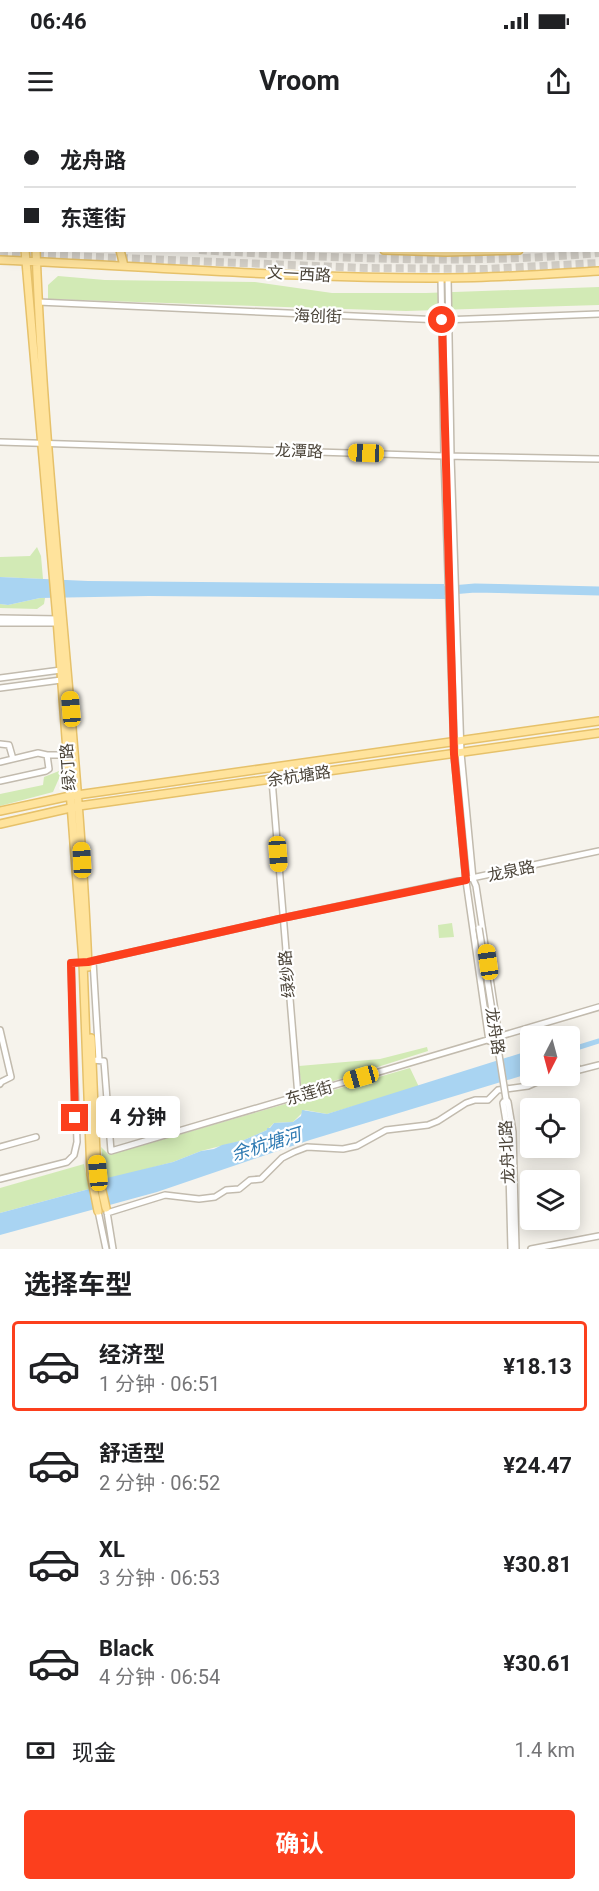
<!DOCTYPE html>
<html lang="zh">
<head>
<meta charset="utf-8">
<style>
	:root { --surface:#fff; --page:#f2f2f2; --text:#202124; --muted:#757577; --line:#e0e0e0; --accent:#fc3f1d }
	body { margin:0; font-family:Roboto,"Noto Sans SC",sans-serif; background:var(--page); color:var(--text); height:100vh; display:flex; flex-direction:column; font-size:22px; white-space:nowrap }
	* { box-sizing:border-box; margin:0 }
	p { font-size:20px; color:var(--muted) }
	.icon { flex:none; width:33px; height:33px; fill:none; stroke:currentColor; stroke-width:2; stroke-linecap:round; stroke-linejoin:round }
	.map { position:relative; height:1129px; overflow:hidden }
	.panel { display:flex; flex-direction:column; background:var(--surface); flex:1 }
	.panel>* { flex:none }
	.hud { position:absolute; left:0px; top:0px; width:600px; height:132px; box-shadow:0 3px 15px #0003; display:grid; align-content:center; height:132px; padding:0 24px; background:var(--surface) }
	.needle { width:39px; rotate:186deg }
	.fabs { position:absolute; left:520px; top:906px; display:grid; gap:12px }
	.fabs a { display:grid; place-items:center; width:60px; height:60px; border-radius:6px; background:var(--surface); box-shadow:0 3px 15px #0003; font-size:30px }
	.end { position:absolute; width:27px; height:27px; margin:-14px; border:8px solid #fc3f1d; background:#fff; box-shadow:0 0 0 3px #fff }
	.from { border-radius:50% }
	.bubble { position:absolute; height:42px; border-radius:6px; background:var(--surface); box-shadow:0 3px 15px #0003; font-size:20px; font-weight:700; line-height:42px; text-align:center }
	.car { position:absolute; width:18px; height:36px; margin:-18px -9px; border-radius:8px; box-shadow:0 0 4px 2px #0007; background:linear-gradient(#f5c518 24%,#345 0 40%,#f5c518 0 76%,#345 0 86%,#f5c518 0) }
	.hud b { display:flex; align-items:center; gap:21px; height:57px; font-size:22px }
	.hud b+b { border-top:2px solid var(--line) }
	.hud i { width:15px; height:15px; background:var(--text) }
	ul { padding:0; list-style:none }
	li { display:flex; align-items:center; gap:18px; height:90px; margin:0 12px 9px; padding:0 12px; border:3px solid transparent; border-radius:6px }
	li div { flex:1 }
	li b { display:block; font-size:22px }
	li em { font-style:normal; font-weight:700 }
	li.current { border-color:var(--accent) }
	li>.icon { width:54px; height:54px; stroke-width:1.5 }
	h2 { padding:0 24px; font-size:27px; line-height:72px }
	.pay { display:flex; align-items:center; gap:15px; height:66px; padding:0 24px; font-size:22px }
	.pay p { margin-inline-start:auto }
	.primary-button { display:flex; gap:12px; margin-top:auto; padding:12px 24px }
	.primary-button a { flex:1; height:69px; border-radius:6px; background:var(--accent); color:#fff; font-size:24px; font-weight:700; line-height:69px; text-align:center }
	.status { display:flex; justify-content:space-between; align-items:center; height:42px; padding:0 30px; background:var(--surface); direction:ltr }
	.status svg { height:16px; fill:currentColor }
	header { display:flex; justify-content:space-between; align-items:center; height:78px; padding:0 24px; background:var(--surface); font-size:27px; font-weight:700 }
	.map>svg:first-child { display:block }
</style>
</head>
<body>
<div class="status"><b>06:46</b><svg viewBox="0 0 49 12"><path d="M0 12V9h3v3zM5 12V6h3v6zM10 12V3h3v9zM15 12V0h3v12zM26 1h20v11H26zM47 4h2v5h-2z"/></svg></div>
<header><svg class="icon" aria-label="menu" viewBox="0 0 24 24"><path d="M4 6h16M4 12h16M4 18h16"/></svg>Vroom<svg class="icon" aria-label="share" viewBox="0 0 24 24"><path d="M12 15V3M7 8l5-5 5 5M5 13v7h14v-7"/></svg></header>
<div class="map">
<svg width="599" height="1129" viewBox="0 0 599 1129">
	<rect width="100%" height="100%" fill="#f6f3ec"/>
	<!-- green -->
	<path fill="#d2eab5" d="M 58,156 L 105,160 L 255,162 L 332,173 L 426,173 L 599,167 L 599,185 L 406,191 L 48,179 L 48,165 Z
		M 37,427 L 41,436 L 43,459 L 0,457 L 0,437 L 30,436 Z
		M 40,478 L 45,478 L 44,484 L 37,489 L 0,488 L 0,484 L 8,485 Z
		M 59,651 L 60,656 L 53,672 L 0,686 L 0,674 L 43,665 L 44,657 Z
		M 452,803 L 454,817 L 439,818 L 438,805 Z
		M 427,927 L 428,931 L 302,971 L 299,946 L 380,939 Z
		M 410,948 L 419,967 L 327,994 L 305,990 L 293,1002 L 274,1003 L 267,1010 L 244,1020 L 201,1031 L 173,1042 L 105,1060 L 101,1027 L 109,1035 Z
		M 84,1044 L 89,1069 L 0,1093 L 0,1068 Z"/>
	<!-- water -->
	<path fill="#a9d4f2" d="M 0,457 L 88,461 L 444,464 L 445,479 L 149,476 L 40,478 L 8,485 L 0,484 Z
		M 531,930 L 531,953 L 310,1020 L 157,1072 L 0,1115 L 0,1093 L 89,1069 L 107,1058 L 173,1042 L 201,1031 L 214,1029 L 222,1025 L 244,1020 L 267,1010 L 267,1008 L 270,1008 L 274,1003 L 293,1002 L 301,996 L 302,990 L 327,994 Z"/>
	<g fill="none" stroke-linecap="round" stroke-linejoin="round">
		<!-- canal -->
		<path stroke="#a9d4f2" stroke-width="5" d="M 570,930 L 599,921"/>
		<!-- river -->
		<path stroke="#a9d4f2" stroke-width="9" d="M 440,471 L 475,468 L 599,471"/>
		<!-- highway-tunnel -->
		<path stroke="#d4d0c8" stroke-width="8" stroke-dasharray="8 4" stroke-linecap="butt" d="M 0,124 L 2,124
			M 199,130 C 332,138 466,145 599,133
			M 0,133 L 364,148 L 486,149 L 599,143"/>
		<!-- minor casing -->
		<g stroke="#c2bbae" stroke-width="8">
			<path id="minor" d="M 441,158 L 444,336 L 454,634 L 466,761 L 489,921
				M 448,158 L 451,336 L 461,633 L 473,759 L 476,766 L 499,917
				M 38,182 L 442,200 L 599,194
				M 0,322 L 444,336 L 599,339
				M 0,498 L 58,499
				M 0,503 L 58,503
				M 0,558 L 61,550
				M 0,568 L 61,560
				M 0,624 L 9,625 L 13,639
				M 0,642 L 38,633 L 47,635 L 67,635
				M 272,660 L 298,976
				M 0,661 L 46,651 L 49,649 L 47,635
				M 93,841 L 99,940
				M 0,910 L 11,957 L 1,962 L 0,964
				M 92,940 L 104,941 L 111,1031 L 599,887
				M 570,948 L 577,947 L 579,950 L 599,945
				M 506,979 L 508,982 L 513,1012 L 516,1129
				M 506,979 L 503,983 L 508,1013 L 511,1129
				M 0,1027 L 36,1017
				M 0,1059 L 67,1042 L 74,1035 L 77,1022 L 71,843 L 88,842 L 283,798 L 599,731
				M 98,1091 L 106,1129
				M 107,1092 L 113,1129
				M 107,1093 L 165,1075 L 199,1079 L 215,1077 L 226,1070 L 239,1069 L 250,1060 L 261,1059 L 282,1038 L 294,1032 L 307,1027 L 343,1029 L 357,1026 L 386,1010 L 428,1005 L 438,1001 L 466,983 L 475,980 L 488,980 L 498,970 L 528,966 L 537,962 L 545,960 L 551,956
				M 531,1129 L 599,1116"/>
		</g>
		<!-- major casing -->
		<g stroke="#e6c16a" stroke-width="10">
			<path id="major" d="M 37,2 L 37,0
				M 50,2 L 50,0
				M 598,126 L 599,126
				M 25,130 L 57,499 L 83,842 L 91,1055 L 98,1091
				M 36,130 C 45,370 78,608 88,847
				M 120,130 L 124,146
				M 384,130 L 446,132 L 519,130
				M 0,140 C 148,146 297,159 445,158 C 496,158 548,154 599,151
				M 0,691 L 70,676 L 599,601
				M 0,704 L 79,686 L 599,613
				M 91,918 L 96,1034 L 98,1053 L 106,1088"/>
		</g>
		<!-- highway casing -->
		<g stroke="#e0a43c" stroke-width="10">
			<path id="highway" d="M 0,114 L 2,114"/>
		</g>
		<!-- minor -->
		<use href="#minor" stroke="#fff" stroke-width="5"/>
		<!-- major -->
		<use href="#major" stroke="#ffe39c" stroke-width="7"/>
		<!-- highway -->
		<use href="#highway" stroke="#ffcf6e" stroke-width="8"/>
		<!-- minor-bridge casing -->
		<g stroke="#c2bbae" stroke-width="8" stroke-linecap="butt">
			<path id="minor-bridge" d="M 479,808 L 506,979"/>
		</g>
		<!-- minor-bridge -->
		<use href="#minor-bridge" stroke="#fff" stroke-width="5"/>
	</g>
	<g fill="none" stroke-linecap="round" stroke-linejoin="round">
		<!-- route -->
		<path stroke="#fc3f1d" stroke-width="8" d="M 75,998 L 71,843 L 88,842 L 283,798 L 466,760 L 454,634 L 442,200"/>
	</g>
	<g text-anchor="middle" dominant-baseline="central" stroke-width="4.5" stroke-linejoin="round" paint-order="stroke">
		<!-- street labels -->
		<g font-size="16" fill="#4b4439" stroke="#fff">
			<text transform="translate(299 154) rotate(3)">文一西路</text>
			<text transform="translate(318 196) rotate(2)">海创街</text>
			<text transform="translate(299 331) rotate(2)">龙潭路</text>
			<text transform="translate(68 647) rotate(-94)">绿汀路</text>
			<text transform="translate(299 656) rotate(-8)">余杭塘路</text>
			<text transform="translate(511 751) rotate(-12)">龙泉路</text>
			<text transform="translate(287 854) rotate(-95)">绿纱路</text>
			<text transform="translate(495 911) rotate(81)">龙舟路</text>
			<text transform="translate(309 973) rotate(-16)">东莲街</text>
			<text transform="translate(507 1032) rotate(-93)">龙舟北路</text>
		</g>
		<!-- water labels -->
		<g font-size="18" font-style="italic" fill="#2e7ab2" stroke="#fff">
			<text transform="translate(266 1024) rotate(-17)">余杭塘河</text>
		</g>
	</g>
</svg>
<div class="fabs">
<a><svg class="needle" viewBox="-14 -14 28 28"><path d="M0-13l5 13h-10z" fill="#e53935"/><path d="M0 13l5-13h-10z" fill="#757577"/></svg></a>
<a><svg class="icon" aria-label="locate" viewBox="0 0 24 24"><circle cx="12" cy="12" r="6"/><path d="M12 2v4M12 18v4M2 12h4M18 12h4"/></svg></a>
<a><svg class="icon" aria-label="layers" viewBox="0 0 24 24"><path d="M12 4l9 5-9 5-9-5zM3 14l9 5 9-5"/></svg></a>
</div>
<i class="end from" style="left:442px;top:200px"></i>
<i class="end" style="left:75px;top:998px"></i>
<div class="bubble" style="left:96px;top:976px;width:84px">4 分钟</div>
<i class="car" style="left:366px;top:333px;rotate:272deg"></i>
<i class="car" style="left:71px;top:589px;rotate:355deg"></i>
<i class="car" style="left:278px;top:734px;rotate:176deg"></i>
<i class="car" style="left:82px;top:740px;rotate:357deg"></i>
<i class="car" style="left:488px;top:842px;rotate:352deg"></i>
<i class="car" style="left:361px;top:957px;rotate:254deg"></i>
<i class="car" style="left:98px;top:1053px;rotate:355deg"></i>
<div class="hud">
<b><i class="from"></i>龙舟路</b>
<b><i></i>东莲街</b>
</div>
</div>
<section class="panel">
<h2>选择车型</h2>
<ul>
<li class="current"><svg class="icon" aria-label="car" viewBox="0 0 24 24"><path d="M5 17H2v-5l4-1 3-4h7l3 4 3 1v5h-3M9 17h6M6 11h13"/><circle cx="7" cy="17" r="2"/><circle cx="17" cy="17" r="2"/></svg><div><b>经济型</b><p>1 分钟 · 06:51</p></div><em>¥18.13</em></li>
<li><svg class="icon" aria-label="car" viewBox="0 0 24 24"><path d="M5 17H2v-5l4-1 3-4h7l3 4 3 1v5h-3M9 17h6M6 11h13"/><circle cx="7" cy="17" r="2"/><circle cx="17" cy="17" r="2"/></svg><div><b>舒适型</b><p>2 分钟 · 06:52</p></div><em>¥24.47</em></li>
<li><svg class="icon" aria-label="car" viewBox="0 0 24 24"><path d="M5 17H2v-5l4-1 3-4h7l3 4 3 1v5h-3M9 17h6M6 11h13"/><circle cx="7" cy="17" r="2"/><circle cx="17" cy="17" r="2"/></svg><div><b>XL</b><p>3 分钟 · 06:53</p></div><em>¥30.81</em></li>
<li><svg class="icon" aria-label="car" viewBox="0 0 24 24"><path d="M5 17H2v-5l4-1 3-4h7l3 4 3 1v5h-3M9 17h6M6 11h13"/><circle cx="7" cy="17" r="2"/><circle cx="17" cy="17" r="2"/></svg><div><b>Black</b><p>4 分钟 · 06:54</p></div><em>¥30.61</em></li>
</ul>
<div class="pay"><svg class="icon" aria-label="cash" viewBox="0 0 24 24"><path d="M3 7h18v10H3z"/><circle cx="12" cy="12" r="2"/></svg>现金<p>1.4 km</p></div>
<div class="primary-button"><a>确认</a></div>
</section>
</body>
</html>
